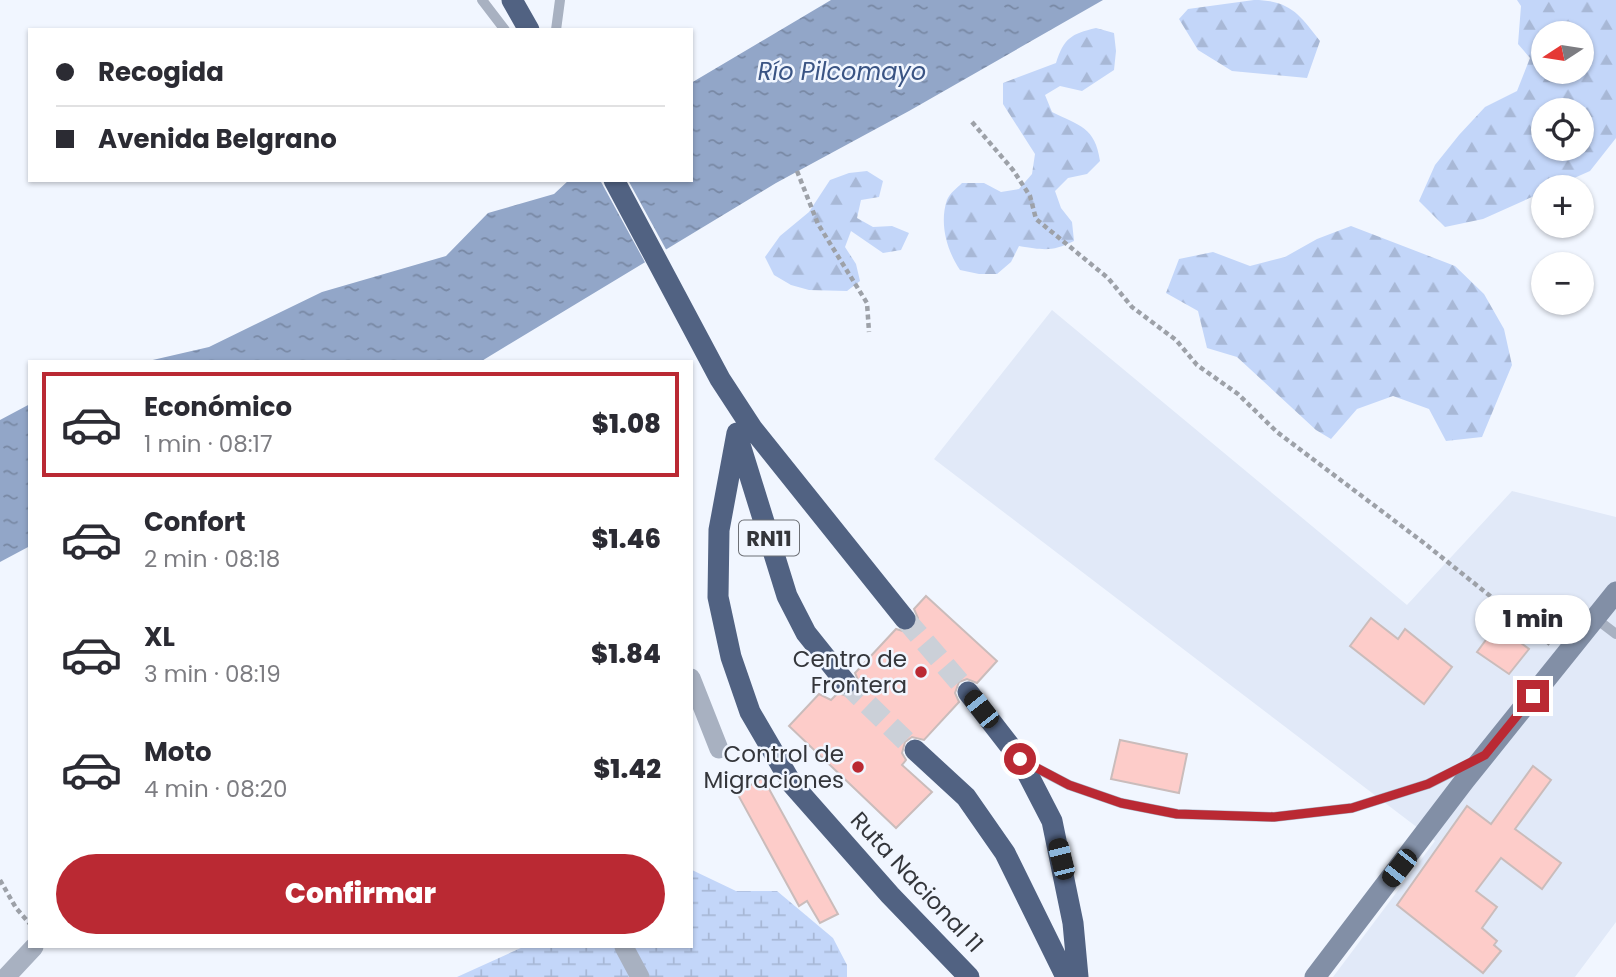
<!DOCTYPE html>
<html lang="es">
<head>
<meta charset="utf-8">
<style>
	:root { --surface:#fff; --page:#f7f7f7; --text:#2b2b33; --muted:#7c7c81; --line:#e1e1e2; --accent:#ba2933 }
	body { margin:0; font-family:Poppins,sans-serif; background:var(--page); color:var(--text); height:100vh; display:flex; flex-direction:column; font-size:26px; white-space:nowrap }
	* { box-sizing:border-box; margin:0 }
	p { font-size:23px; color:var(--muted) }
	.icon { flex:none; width:38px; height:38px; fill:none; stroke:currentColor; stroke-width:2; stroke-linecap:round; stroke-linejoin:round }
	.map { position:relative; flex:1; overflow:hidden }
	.details { position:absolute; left:28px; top:360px; width:665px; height:588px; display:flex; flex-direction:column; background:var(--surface); border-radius:0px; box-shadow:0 2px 5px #0004 }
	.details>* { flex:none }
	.guide { position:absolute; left:28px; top:28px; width:665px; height:154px; border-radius:0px; box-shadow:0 2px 5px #0004; display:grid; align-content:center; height:154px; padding:0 28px; background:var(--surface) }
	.needle { width:46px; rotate:258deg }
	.fabs { position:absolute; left:1531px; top:21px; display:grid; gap:14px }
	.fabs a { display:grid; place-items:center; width:63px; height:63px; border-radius:50%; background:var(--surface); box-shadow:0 2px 5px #0004; font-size:35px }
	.end { position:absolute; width:32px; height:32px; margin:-16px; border:9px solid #ba2933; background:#fff; box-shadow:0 0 0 4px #fff }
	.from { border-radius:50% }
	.bubble { position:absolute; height:49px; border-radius:24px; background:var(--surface); box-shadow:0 2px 5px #0004; font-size:23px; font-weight:800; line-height:49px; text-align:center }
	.car { position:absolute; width:21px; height:42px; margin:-21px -10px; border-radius:9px; box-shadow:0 0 5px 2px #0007; background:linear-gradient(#222 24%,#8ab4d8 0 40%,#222 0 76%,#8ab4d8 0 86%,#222 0) }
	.guide b { display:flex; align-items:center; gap:24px; height:66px; font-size:26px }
	.guide b+b { border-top:2px solid var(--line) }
	.guide i { width:18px; height:18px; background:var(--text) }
	ul { padding:12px 0 0; list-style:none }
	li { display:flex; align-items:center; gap:21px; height:105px; margin:0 14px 10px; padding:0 14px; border:4px solid transparent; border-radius:0px }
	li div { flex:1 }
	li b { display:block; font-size:26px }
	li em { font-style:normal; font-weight:800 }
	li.active { border-color:var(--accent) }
	li>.icon { width:63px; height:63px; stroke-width:1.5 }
	.action { display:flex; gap:14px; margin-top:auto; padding:14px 28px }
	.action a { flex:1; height:80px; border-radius:42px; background:var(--accent); color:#fff; font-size:28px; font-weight:800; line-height:80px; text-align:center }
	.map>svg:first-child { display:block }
</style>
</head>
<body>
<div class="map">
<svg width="1616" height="977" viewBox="0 0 1616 977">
	<defs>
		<pattern id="forest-firs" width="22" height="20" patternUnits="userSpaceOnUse" patternTransform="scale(1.75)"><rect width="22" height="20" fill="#c3d6f9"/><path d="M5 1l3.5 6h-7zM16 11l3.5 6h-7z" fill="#a8b8d6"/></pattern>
		<pattern id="wetland-marsh" width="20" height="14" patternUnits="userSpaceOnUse" patternTransform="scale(1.75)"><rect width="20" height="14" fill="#c3d6f9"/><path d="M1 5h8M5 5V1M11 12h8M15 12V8" fill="none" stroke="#a8b8d6"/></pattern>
		<pattern id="water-ripples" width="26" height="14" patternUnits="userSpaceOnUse" patternTransform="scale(1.75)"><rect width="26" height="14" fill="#92a6c8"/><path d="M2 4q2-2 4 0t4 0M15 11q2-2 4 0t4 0" fill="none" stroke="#7888a4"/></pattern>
	</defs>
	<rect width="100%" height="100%" fill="#f1f6ff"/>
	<!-- built -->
	<path fill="#e1e9f8" d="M 1052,310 L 1407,605 L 1512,491 L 1616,517 L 1616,922 L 1575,977 L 1333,977 L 1435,841 L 934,459 Z"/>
	<!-- forest -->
	<path fill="url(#forest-firs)" fill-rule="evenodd" d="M 1254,0 C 1290,0 1300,15 1320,41 L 1307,78 L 1232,71 L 1198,50 L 1179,19 L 1188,9 Z
		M 1517,0 L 1616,0 L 1616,138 L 1590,171 L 1554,187 L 1544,187 L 1543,192 L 1483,219 L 1445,227 L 1419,201 L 1435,165 L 1459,135 L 1485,107 L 1517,91 L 1530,58 L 1518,44 L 1521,6 ZM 1544,33 L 1582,33 L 1582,72 L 1544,72 ZM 1544,110 L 1582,110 L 1582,149 L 1544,149 Z
		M 1096,28 L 1114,33 L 1116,51 L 1114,70 L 1082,91 L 1060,86 L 1045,95 L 1052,112 C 1080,126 1095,127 1100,161 L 1087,174 L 1068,178 L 1055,191 L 1061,208 L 1072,222 L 1074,241 C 1052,252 1044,250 1019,246 L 1011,262 L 997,274 L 979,274 L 960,270 C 947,251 939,223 947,200 C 950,193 957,188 962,183 L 984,183 L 1001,192 L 1019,189 L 1032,174 L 1035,154 L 1003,104 L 1003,83 L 1056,63 C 1064,38 1071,34 1096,28 Z
		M 867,171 L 883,181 L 879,197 L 861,200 L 857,218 L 873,227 L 892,226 L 909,233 L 901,250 L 883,253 L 851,231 L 845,247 L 856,264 L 860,281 L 847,291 L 809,290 L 791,285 L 774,275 L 765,257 L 780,236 L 809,212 L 830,180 L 849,173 Z
		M 1351,226 L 1455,266 L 1484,294 L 1504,329 L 1512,365 L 1482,437 L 1446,441 L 1429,409 L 1393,396 L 1357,409 L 1331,439 L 1316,430 L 1237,357 L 1207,348 L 1198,311 L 1166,293 L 1179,259 L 1213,252 L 1250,266 L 1285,257 L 1317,239 Z"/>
	<!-- wetland -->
	<path fill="url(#wetland-marsh)" d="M 692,870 L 736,891 L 777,891 L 833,938 L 847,965 L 847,977 L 457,977 L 523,947 L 691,947 Z"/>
	<!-- water -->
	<path fill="url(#water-ripples)" d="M 831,0 L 1103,0 L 909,111 L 776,183 L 480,362 L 144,362 L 209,347 L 322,292 L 446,256 L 488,213 L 554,194 L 569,180 L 691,180 L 691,83 Z
		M 30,404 L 30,546 L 0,562 L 0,420 Z"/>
	<!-- pier -->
	<path fill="#f1f6ff" d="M 600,180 L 628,180 L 668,253 L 647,266 Z"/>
	<!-- building -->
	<path fill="#fdccc9" stroke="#cabcbb" stroke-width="2" d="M 926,596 L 997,661 L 977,683 L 967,679 L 959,682 L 955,693 L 959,702 L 924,740 L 912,737 L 905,742 L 902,753 L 906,760 L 902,765 L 932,792 L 896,828 L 789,726 L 819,694 L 831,700 L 838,693 L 847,696 L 855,693 L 859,682 L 855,673 L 896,629 L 906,632 L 914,629 L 918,618 L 914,609 Z
		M 1371,618 L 1398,639 L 1405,629 L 1452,667 L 1424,704 L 1350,646 Z
		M 1497,625 L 1529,649 L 1509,674 L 1477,652 Z
		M 1120,740 L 1187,754 L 1179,793 L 1111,779 Z
		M 1533,766 L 1551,780 L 1515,829 L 1561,863 L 1542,889 L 1501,858 L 1476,891 L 1497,907 L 1482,928 L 1497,941 L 1494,945 L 1501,951 L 1483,973 L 1397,905 L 1467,806 L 1491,824 Z
		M 763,778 L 838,914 L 820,923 L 807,901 L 799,906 L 737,793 Z"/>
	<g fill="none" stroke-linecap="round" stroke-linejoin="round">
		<!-- highway-tunnel -->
		<path stroke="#cbd0d8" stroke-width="21" stroke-dasharray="21 10" stroke-linecap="butt" d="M 905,619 L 968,692
			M 846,683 L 915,750"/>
		<!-- path -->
		<path stroke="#9da1a8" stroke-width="4.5" stroke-dasharray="5 3.5" stroke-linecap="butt" d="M 972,122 L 1013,170 L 1030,196 L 1036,219 L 1108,278 L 1132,307 L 1176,340 L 1197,365 L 1238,394 L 1277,432 L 1424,543 L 1550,644
			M 797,171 L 818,224 L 867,303 L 869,332
			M 0,880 L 16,908 L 30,924"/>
		<!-- lane -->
		<path stroke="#a8b1c1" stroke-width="10" d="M 482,0 L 505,30
			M 556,30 L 560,0
			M 1595,618 L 1616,634
			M 1027,763 L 1069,785 L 1121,803 L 1177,814 L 1274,817 L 1352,808 L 1428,784 L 1472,762"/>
		<!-- street -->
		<path stroke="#a8b1c1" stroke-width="19" d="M 691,678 L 719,749
			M 624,947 L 640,977
			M 6,977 L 34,947"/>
		<!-- secondary -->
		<path stroke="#828fa6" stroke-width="21" d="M 1315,977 L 1465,780 L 1616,592"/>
		<!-- highway -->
		<path stroke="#516282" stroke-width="21" d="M 512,0 L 529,30
			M 614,180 L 720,379 L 752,428 L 905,619
			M 737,433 L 719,530 L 718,597 L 731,657 L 750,712 L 792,784 L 890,895 L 969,977
			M 738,438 L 787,596 L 806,633 L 846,683
			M 968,692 L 1020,759 L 1052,821 L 1073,923 L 1078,977
			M 915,750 L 966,797 L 1005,853 L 1066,977"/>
	</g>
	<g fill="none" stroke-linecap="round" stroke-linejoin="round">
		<!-- route -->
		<path stroke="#ba2933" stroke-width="9" d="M 1020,759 L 1069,785 L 1121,803 L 1177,814 L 1274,817 L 1352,808 L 1428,784 L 1485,755 L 1533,696"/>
	</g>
	<!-- markers -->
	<g fill="#ba2933" stroke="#f1f6ff" stroke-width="2.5">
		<circle cx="921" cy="672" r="7"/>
		<circle cx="858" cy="767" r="7"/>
	</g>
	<g text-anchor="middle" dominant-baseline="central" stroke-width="5" stroke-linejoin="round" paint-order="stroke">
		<!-- shield labels -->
		<rect fill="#f1f6ff" stroke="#6d7076" stroke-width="2" x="739" y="520.5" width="60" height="35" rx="5"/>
		<g font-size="21" font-weight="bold" fill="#34363b">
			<text x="769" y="538">RN11</text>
		</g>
		<!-- poi labels -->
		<g font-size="23" fill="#34363b" stroke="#f1f6ff" text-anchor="end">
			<text x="907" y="659">Centro de<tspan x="907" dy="26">Frontera</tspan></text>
			<text x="844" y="754">Control de<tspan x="844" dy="26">Migraciones</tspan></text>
		</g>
		<!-- street labels -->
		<g font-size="23" fill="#34363b" stroke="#f1f6ff">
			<text transform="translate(917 882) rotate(47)">Ruta Nacional 11</text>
		</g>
		<!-- water labels -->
		<g font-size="24" font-style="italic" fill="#3a5484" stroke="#f1f6ff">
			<text x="842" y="71">Río Pilcomayo</text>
		</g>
	</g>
</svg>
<div class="fabs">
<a><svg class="needle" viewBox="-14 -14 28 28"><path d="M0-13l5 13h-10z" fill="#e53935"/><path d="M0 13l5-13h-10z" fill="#7c7c81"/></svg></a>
<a><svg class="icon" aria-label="locate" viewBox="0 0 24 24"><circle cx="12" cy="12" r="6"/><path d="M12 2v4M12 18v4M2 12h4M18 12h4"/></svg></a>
<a>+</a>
<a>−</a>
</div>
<i class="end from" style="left:1020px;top:759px"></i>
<i class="end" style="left:1533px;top:696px"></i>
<div class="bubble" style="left:1475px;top:595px;width:116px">1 min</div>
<i class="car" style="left:981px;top:709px;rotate:322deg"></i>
<i class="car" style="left:1061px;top:859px;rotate:346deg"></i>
<i class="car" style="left:1399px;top:868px;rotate:218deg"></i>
<div class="guide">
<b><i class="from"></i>Recogida</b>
<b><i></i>Avenida Belgrano</b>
</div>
<section class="details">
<ul>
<li class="active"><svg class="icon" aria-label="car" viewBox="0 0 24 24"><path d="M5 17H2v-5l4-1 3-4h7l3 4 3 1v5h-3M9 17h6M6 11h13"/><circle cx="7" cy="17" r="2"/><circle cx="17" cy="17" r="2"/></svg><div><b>Económico</b><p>1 min · 08:17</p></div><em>$1.08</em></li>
<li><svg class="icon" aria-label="car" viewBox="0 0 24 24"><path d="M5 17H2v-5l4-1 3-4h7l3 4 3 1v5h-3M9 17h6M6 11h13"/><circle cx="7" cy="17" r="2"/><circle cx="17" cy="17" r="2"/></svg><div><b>Confort</b><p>2 min · 08:18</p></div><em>$1.46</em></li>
<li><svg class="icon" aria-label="car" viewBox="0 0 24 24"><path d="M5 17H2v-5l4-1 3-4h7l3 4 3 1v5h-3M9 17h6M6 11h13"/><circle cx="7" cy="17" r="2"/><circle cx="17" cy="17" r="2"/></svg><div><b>XL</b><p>3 min · 08:19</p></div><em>$1.84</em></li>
<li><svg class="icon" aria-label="car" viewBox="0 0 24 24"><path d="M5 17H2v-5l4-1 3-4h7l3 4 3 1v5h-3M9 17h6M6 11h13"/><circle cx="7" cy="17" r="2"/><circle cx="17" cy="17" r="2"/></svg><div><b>Moto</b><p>4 min · 08:20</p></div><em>$1.42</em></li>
</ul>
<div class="action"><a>Confirmar</a></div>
</section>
</div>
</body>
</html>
